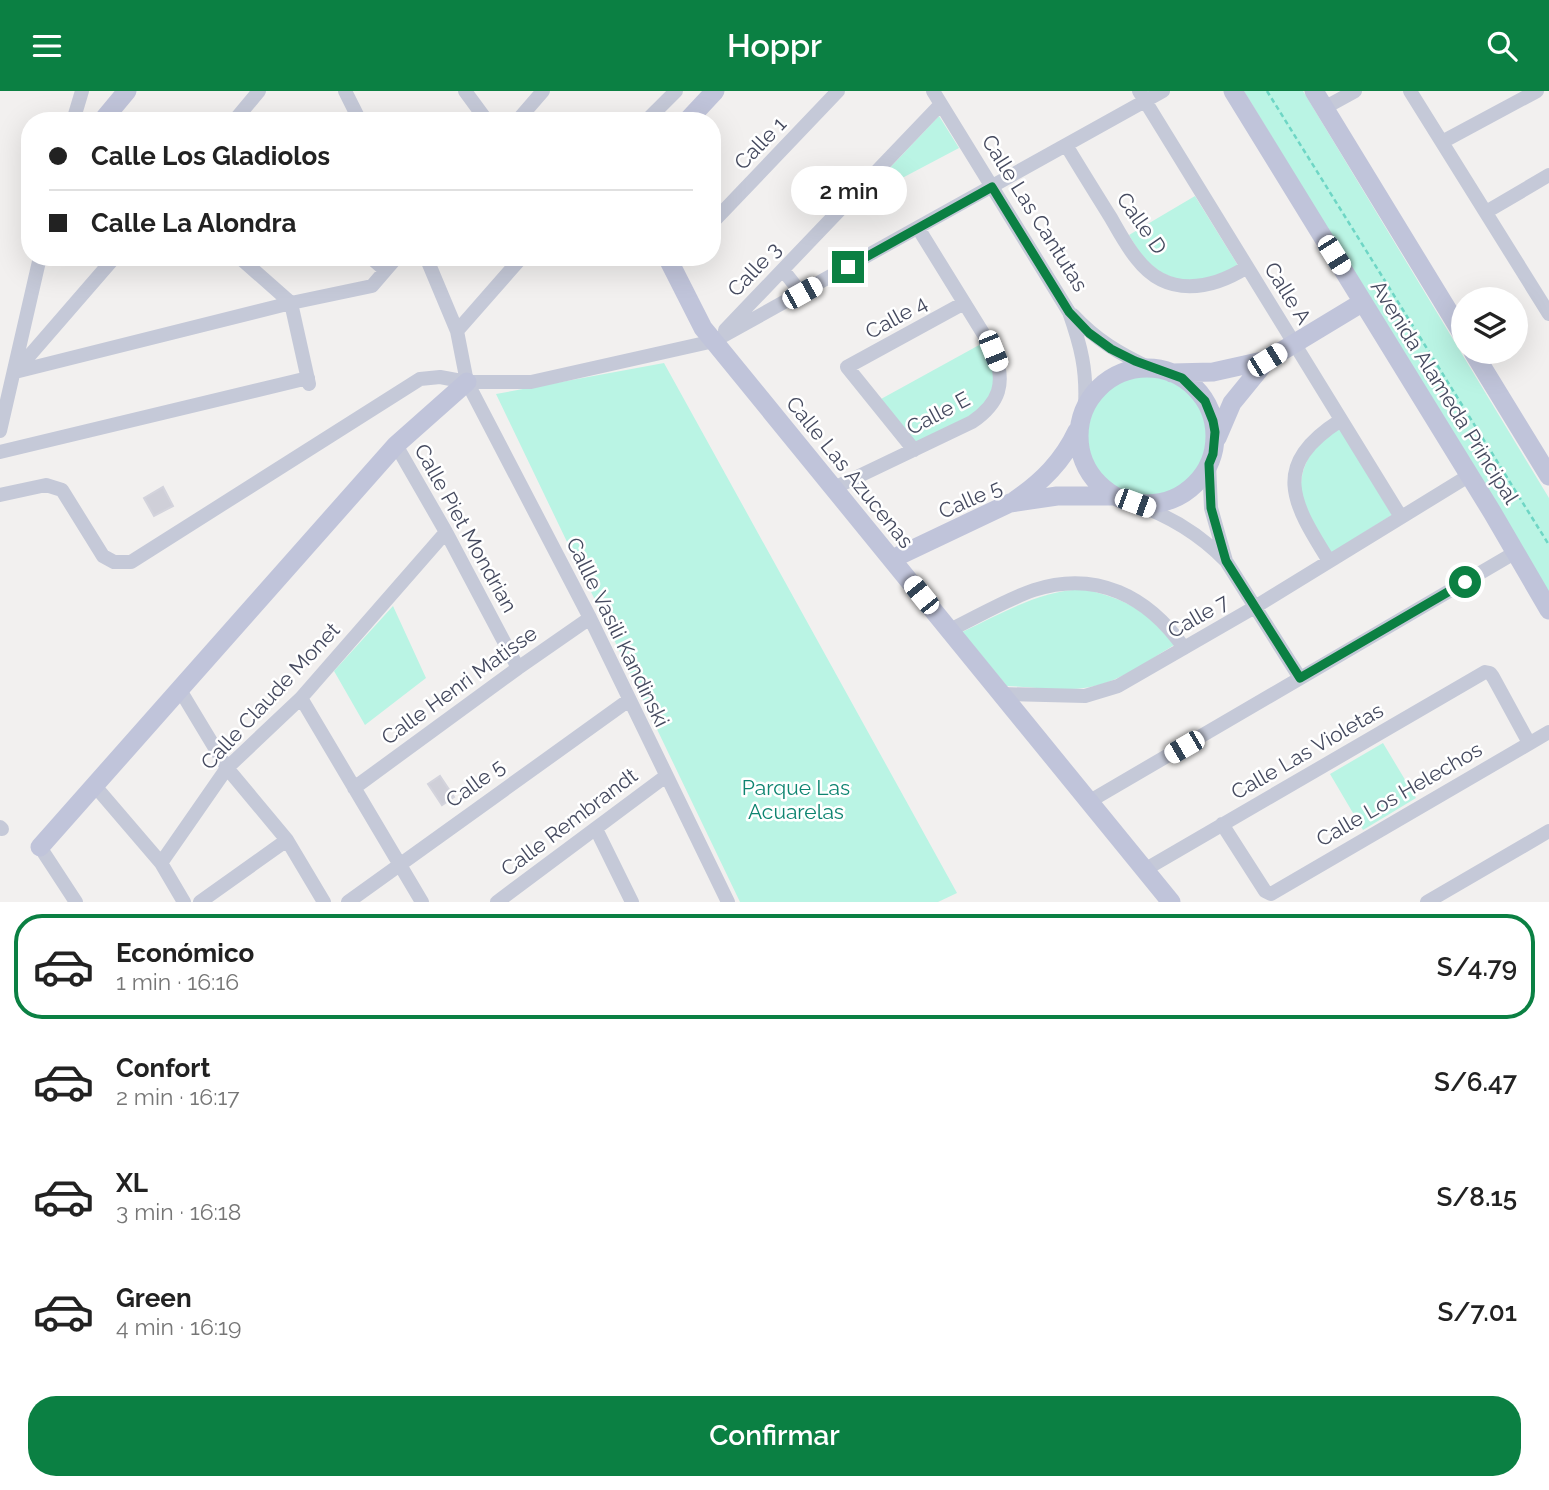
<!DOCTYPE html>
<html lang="es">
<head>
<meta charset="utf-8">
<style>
	:root { --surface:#fff; --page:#f2f2f2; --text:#222; --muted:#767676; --line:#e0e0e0; --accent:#0b8043 }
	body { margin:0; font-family:Raleway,sans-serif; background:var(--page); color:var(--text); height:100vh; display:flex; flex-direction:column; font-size:26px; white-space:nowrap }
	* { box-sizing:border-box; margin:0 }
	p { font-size:23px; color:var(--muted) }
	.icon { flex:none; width:38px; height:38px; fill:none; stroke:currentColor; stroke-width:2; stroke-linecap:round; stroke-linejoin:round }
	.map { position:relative; height:811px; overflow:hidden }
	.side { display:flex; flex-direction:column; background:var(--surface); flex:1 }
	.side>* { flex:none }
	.banner { position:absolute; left:21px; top:21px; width:700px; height:154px; border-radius:28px; box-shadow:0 7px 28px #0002; display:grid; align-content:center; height:154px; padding:0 28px; background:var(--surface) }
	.fabs { position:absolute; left:1451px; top:196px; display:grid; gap:14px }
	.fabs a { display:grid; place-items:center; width:77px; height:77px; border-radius:50%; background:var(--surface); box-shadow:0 7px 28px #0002; font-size:35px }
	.end { position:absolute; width:32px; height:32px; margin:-16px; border:9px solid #0b8043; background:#fff; box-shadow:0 0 0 4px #fff }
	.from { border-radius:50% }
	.bubble { position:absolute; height:49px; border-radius:24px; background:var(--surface); box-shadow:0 7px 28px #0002; font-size:23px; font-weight:600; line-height:49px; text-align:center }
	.car { position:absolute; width:21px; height:42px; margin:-21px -10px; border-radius:9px; box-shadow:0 0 5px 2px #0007; background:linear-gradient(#fff 24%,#345 0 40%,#fff 0 76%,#345 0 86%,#fff 0) }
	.banner b { display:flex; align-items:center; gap:24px; height:66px; font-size:26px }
	.banner b+b { border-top:2px solid var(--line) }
	.banner i { width:18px; height:18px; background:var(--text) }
	ul { padding:12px 0 0; list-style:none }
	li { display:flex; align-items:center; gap:21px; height:105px; margin:0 14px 10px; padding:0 14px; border:4px solid transparent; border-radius:28px }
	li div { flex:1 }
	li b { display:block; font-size:26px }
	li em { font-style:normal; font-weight:600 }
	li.current { border-color:var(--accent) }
	li>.icon { width:63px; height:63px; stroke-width:1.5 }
	.action { display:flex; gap:14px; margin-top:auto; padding:14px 28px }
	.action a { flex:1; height:80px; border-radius:28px; background:var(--accent); color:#fff; font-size:28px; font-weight:600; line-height:80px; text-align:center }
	header { display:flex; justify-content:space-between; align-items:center; height:91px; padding:0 28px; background:var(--accent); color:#fff; font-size:32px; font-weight:600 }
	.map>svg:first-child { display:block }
</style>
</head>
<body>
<header><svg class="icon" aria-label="menu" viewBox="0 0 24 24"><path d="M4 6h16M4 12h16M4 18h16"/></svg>Hoppr<svg class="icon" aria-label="search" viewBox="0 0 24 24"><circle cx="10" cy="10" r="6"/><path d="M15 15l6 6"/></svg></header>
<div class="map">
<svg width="1549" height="811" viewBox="0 0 1549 811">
	<rect width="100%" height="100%" fill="#f2f0ef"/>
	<!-- green -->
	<path fill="#baf4e4" d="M 1244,0 L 1303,0 L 1549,407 L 1549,503 Z
		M 939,25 L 959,57 L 870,104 L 865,103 Z
		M 1195,105 L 1239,176 L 1221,187 L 1181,190 L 1160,181 L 1143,167 L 1129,144 Z
		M 981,253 C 985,259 990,266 992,272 C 1007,319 947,336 916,352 L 881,308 Z
		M 664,272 L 957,802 L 938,811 L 740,811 L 496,303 Z
		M1084 345a62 62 0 1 1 124 0a62 62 0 1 1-124 0Z
		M 1340,338 L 1392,424 L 1331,462 C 1323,447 1306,425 1301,409 C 1300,405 1301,398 1301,393 C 1303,367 1318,350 1340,338 Z
		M 1084,498 C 1128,509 1146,519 1174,554 C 1149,569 1120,591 1090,596 C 1064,601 1034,596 1007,595 L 962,541 C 1003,522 1038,500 1084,498 Z
		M 393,515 L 426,587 L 365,634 L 334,580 Z
		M 1383,652 L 1416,707 L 1363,739 L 1330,683 Z"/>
	<!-- building -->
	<path fill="#cfcfd8" stroke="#d3d3dc" stroke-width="2" d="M 163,396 L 173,415 L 154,425 L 144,407 Z
		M 440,685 L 454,706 L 442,714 L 428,693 Z"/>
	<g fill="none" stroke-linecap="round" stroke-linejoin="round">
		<!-- path -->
		<path stroke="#6ed6c5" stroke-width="2.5" stroke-dasharray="5 3.5" stroke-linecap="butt" d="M 1267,0 L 1549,454"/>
		<!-- street -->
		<path stroke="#c5c9d8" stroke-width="14" d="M 345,0 L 360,30
			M 465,0 L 487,30
			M 933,0 L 1069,221 C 1081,255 1087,279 1085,315
			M 1139,0 L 1401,426
			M 1410,0 L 1549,223
			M 1324,17 L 1355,0
			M 73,30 L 82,0
			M 234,30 L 259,0
			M 517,30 L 543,0
			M 646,30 L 676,0
			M 1442,51 L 1537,0
			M 1066,54 C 1081,79 1096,103 1111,127 C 1119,141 1127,156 1137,168 C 1167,207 1211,199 1247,176
			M 1486,121 L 1549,84
			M 712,132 L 838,0
			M 239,166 L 291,212 L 309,293
			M 370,166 L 385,179
			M 426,166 L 457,240 L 467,291 L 590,527 L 728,811
			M 783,179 L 801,202
			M 1073,224 C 1096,249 1120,263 1150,277
			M 725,239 L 941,13
			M 457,240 L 522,166
			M 17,279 L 115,166
			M 15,281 L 291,212 L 372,195 L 397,166
			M 0,340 L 40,166
			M 396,354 L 446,441 L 518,577
			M 914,359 L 847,276 L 964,212
			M 0,361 L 308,287
			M 1209,373 L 1211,417 L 1226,470 L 1300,587
			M 834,397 L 972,331 C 1000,312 1006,292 994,260 L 918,137
			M 0,404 L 46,394 L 62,399 L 103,465 L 114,471 L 131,471 L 420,288 L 440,286 L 467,291 L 531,291 L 714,250 L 1163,0
			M 1135,413 C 1170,425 1199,443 1225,469
			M 1329,470 C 1292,411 1270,374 1341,329
			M 950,539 C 977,526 1005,509 1034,499 C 1096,479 1148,505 1184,557
			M 180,599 L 227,677 L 287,749 L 324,811
			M 1002,603 L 1085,605 L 1118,595 L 1255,516 L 1470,384
			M 301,607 L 422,811
			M 95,695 L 161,772 L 184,811
			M 354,697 L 518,577 L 590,527
			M 1090,710 L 1516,461
			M 1222,733 L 1265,800 L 1271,803 L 1549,641
			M 0,736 L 2,738
			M 596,738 L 632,811
			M 40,756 L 76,811
			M 161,772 L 227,677 L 301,607 L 446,441
			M 1146,778 L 1485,581 L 1490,582 L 1493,586 L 1529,652
			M 200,811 L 287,749
			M 348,811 L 629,609
			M 497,811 L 666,685
			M 1427,811 L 1549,740"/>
		<!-- secondary -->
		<path stroke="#c0c4da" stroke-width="19" d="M 1233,0 L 1492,421 L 1549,519
			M 1314,0 L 1463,244
			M 102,30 L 127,0
			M 687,30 L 715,0
			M 667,166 L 703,237 L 1171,811
			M 1473,261 L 1549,385
			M1079 345a68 68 0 1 1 136 0a68 68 0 1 1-136 0Z
			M 1172,282 L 1213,281 L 1267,269
			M 1217,347 L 1232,312 L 1267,269 L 1363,211
			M 1014,410 C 1042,391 1063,370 1077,340
			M 892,468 L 1010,412 L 1057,405 L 1113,405
			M 40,756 L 396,354 L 467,291"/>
	</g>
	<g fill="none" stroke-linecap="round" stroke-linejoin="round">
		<!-- route -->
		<path stroke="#0b8043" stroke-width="9" d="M 848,176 L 992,96 L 1069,221 L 1089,242 L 1111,258 L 1135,270 L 1182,287 L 1205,310 L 1213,330 L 1215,341 L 1213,363 L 1209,373 L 1211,417 L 1226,470 L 1300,587 L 1465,491"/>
	</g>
	<g text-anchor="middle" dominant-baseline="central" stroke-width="5" stroke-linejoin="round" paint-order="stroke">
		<!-- street labels -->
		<g font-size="21" fill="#454a5f" stroke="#fff">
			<text transform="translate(760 52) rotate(-46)">Calle 1</text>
			<text transform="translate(1035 122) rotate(58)">Calle Las Cantutas</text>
			<text transform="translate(1142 132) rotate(55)">Calle D</text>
			<text transform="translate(754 178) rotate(-46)">Calle 3</text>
			<text transform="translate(1288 202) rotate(58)">Calle A</text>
			<text transform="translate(896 226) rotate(-29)">Calle 4</text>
			<text transform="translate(1445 301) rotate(58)">Avenida Alameda Principal</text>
			<text transform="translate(938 322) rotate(-28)">Calle E</text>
			<text transform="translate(850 381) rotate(51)">Calle Las Azucenas</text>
			<text transform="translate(970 408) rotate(-24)">Calle 5</text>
			<text transform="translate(466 437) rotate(61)">Calle Piet Mondrian</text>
			<text transform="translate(1198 525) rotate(-30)">Calle 7</text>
			<text transform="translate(618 541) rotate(64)">Callle Vasili Kandinski</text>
			<text transform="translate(459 594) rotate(-36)">Calle Henri Matisse</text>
			<text transform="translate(270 605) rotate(-47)">Calle Claude Monet</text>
			<text transform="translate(1307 660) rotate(-30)">Calle Las Violetas</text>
			<text transform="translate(475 692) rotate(-36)">Calle 5</text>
			<text transform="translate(1399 703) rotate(-30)">Calle Los Helechos</text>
			<text transform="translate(569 731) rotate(-37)">Calle Rembrandt</text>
		</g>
		<!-- park labels -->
		<g font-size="21" fill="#0d8470" stroke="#fff">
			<text x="796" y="696">Parque Las<tspan x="796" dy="24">Acuarelas</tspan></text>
		</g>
	</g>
</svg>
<div class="fabs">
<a><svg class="icon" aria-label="layers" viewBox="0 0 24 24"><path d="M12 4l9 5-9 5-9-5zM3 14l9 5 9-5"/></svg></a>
</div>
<i class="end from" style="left:1465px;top:491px"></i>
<i class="end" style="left:848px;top:176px"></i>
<div class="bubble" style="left:791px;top:75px;width:116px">2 min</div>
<i class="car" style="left:1334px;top:164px;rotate:148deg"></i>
<i class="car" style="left:802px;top:202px;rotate:61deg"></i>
<i class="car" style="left:993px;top:260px;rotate:158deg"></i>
<i class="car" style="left:1267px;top:269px;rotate:58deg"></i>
<i class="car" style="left:1135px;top:412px;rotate:110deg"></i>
<i class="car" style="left:921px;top:504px;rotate:321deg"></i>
<i class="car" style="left:1184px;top:656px;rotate:240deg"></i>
<div class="banner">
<b><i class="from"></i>Calle Los Gladiolos</b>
<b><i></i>Calle La Alondra</b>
</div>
</div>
<section class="side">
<ul>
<li class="current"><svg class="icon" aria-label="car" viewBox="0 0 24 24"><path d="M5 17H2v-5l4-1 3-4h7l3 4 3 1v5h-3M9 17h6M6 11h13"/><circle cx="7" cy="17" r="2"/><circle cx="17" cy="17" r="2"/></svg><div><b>Económico</b><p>1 min · 16:16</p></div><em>S/4.79</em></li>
<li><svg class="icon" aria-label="car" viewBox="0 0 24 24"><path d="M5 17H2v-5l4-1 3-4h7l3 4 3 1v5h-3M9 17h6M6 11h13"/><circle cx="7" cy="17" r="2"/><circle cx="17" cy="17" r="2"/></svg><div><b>Confort</b><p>2 min · 16:17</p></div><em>S/6.47</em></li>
<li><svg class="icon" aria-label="car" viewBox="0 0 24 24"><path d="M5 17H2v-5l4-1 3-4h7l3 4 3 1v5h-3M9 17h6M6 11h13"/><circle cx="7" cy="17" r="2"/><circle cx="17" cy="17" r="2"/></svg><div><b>XL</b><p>3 min · 16:18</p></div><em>S/8.15</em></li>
<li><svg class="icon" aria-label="car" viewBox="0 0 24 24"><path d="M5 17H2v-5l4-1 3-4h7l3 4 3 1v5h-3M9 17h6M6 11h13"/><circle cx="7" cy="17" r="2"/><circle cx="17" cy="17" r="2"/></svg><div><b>Green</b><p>4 min · 16:19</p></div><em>S/7.01</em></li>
</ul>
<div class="action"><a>Confirmar</a></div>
</section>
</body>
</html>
